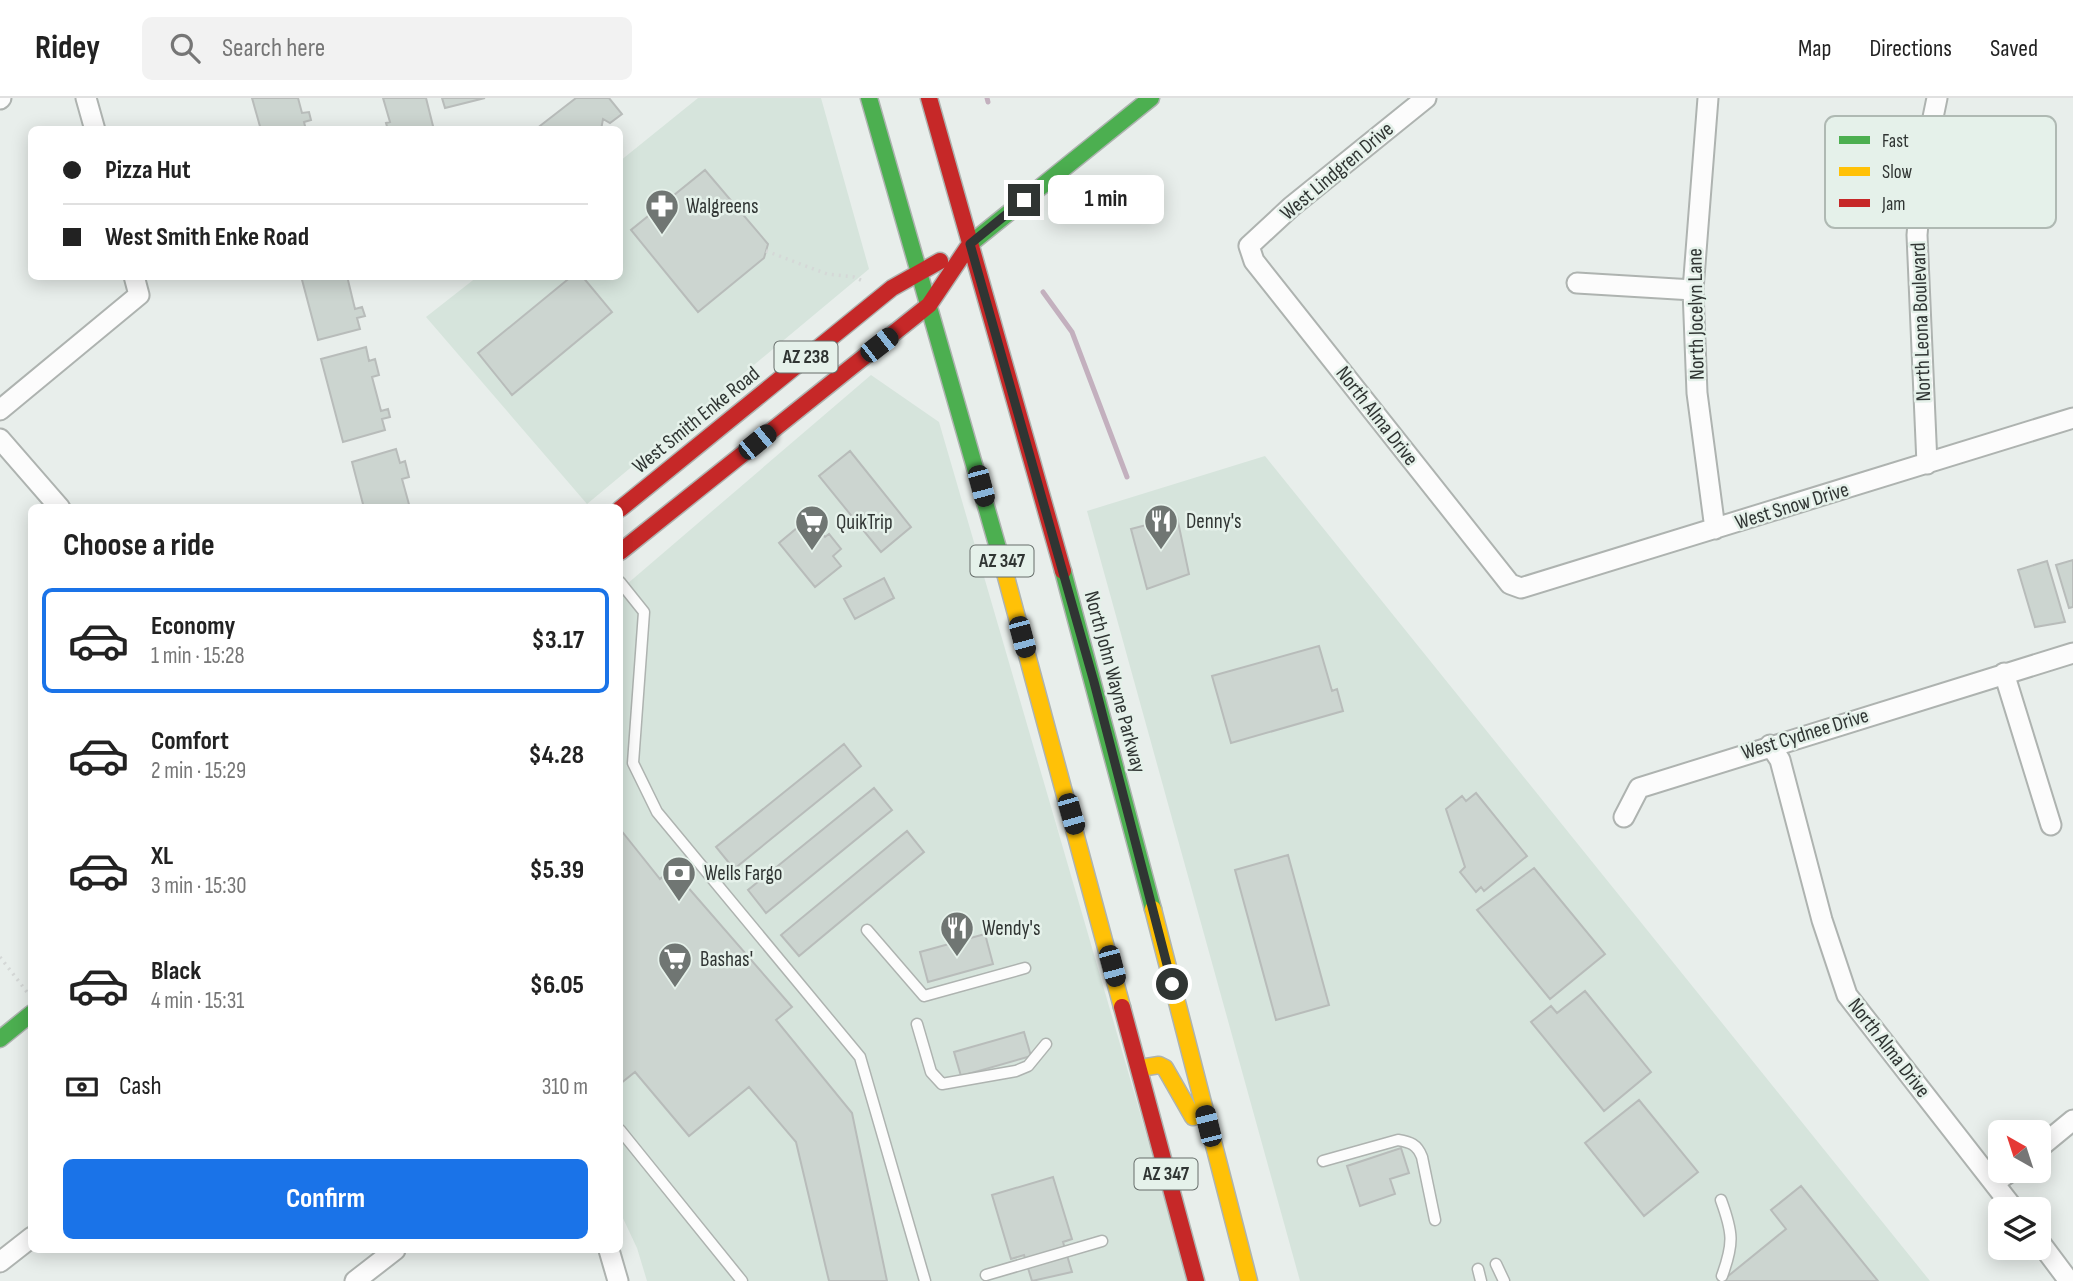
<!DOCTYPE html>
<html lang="en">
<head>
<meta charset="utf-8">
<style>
	:root { --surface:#fff; --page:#f2f2f2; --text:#222; --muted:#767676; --line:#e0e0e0; --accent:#1a73e8 }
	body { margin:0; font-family:"Sofia Sans Condensed",sans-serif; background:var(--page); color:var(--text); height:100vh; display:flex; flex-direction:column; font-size:26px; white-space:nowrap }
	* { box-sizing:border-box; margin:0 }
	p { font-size:23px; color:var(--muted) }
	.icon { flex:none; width:38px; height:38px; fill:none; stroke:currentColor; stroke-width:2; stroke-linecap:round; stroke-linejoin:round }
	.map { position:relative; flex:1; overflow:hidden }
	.details { position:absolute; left:28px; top:406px; width:595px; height:749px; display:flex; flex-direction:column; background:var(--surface); border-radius:10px; box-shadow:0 4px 18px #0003 }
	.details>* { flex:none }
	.hud { position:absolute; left:28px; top:28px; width:595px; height:154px; border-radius:10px; box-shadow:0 4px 18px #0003; display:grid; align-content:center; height:154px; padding:0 35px; background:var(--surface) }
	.needle { width:46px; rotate:321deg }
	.controls { position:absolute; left:1988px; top:1022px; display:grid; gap:14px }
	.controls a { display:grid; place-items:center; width:63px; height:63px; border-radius:10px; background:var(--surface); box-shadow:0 4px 18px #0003; font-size:35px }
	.end { position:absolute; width:32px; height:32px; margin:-16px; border:9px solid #303533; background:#fff; box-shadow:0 0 0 4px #fff }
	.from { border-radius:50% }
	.bubble { position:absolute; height:49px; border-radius:10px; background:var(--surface); box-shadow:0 4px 18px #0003; font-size:23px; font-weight:700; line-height:49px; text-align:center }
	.car { position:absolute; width:21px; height:42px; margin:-21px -10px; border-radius:9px; box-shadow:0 0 5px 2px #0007; background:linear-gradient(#222 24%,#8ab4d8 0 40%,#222 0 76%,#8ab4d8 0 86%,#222 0) }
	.hud b { display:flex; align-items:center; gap:24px; height:66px; font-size:26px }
	.hud b+b { border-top:2px solid var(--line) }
	.hud i { width:18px; height:18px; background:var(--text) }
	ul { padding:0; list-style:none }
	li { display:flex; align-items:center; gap:21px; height:105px; margin:0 14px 10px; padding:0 21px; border:4px solid transparent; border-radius:10px }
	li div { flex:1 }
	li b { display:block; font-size:26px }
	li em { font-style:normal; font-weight:700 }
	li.active { border-color:var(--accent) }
	li>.icon { width:63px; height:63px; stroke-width:1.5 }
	h2 { padding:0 35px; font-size:32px; line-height:84px }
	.pay { display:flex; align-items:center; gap:18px; height:77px; padding:0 35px; font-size:26px }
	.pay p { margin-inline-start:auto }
	.button { display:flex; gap:14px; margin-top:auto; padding:14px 35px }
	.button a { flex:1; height:80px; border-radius:10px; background:var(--accent); color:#fff; font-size:28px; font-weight:700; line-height:80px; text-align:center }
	header { display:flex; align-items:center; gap:42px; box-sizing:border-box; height:98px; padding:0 35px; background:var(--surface); border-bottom:2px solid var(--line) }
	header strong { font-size:33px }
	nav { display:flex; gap:38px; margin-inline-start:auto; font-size:24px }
	.search { width:490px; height:63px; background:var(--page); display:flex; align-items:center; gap:18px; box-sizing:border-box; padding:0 24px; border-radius:10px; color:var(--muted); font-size:26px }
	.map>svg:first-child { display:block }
</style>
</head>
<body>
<header>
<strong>Ridey</strong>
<div class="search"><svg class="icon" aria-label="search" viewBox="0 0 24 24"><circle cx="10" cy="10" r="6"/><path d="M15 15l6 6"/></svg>Search here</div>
<nav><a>Map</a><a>Directions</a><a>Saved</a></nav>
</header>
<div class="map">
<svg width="2073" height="1183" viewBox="0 0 2073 1183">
	<rect width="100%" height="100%" fill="#e8eeeb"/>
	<!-- built -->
	<path fill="#d6e4dc" d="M 698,0 L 821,0 L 869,171 L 587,406 L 426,219 L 477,179 L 620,178 L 620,63 Z
		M 871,277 L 939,324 L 1189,1183 L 647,1183 L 637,1150 L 620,1114 L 620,492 Z
		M 1265,358 L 1930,1183 L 1300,1183 L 1087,413 Z"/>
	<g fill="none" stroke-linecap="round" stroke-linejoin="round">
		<!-- stream -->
		<path stroke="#c3b0be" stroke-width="5" d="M 987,0 L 988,4
			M 1043,194 L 1072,234 L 1127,379"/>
	</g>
	<!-- building -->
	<path fill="#ccd5d0" stroke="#b8bcba" stroke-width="2" d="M 252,0 L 298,0 L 302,15 L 309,14 L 311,22 L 304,24 L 306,32 L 261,32 Z
		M 383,0 L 426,0 L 434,32 L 388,32 L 386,25 L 390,24 Z
		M 442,0 L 485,0 L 445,10 Z
		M 576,0 L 609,0 L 622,16 L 610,25 L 603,21 L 601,32 L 536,31 Z
		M 705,72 L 768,146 L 764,160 L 698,214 L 631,132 Z
		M 301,178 L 347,178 L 355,211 L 362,209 L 365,218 L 357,220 L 360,231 L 318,242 Z
		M 572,178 L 582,178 L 612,214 L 512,297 L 478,255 Z
		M 366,249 L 369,263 L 375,261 L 379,277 L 372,279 L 381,313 L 388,311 L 390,319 L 382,321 L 385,332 L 343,344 L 321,261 Z
		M 396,351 L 400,365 L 405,363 L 409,379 L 402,381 L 410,410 L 364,410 L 352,364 Z
		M 850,353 L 911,429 L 881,454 L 819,378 Z
		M 1177,419 L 1189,476 L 1147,491 L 1131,431 Z
		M 809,420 L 825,439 L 829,436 L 841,451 L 833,458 L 841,468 L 815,489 L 779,445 Z
		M 2073,462 L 2073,509 L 2069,510 L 2056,467 Z
		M 2047,463 L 2065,524 L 2035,529 L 2018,472 Z
		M 884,480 L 894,500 L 855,521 L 844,501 Z
		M 1319,548 L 1332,593 L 1337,591 L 1343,613 L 1231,645 L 1212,578 Z
		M 844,646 L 861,668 L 734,771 L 716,749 Z
		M 874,690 L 892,712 L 766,815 L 748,792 Z
		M 1476,695 L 1527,758 L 1484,793 L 1481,789 L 1476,794 L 1460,774 L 1465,769 L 1446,711 L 1462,698 L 1466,703 Z
		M 620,731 L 660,781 L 672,771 L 792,909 L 776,922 L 852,1015 L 887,1183 L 829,1183 L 796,1044 L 749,989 L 689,1038 L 635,974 L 620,986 Z
		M 907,733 L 924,754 L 799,858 L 781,837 Z
		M 1288,757 L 1329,907 L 1276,922 L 1235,772 Z
		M 1534,770 L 1605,856 L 1550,901 L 1477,812 Z
		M 985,836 L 993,866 L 928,884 L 920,854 Z
		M 1585,893 L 1651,974 L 1604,1013 L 1531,924 L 1551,908 L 1557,915 Z
		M 1024,934 L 1031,958 L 961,978 L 954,954 Z
		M 1639,1002 L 1698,1074 L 1644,1118 L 1585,1045 Z
		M 1401,1050 L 1409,1075 L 1390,1081 L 1395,1096 L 1360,1108 L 1347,1068 Z
		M 1053,1079 L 1072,1141 L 1063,1144 L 1072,1174 L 1032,1183 L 1024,1157 L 1011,1161 L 992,1097 Z
		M 1801,1088 L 1878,1183 L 1722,1183 L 1786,1131 L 1771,1112 Z"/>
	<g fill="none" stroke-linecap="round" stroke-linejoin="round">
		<!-- lane casing -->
		<g stroke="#aeb3b0" stroke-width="13">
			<path id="lane" d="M 620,484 L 644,514 L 633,665 L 657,714 L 860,959 L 925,1183
				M 867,832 L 924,898 L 1025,870
				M 917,926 L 931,974 L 942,986 L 1016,973 L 1028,968 L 1046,946
				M 620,1032 L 742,1183
				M 1323,1063 L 1398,1042 C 1410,1044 1417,1046 1422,1059 L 1435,1122
				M 1721,1102 C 1733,1135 1734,1145 1722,1178
				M 1496,1166 L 1504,1183
				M 1478,1171 L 1481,1183
				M 986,1177 L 1102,1143"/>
		</g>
		<!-- street casing -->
		<g stroke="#aeb3b0" stroke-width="23">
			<path id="street" d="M 86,0 L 95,32
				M 1426,0 L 1291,109 L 1249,148 L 1254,163 L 1510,486 L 1521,490 L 2073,320
				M 1708,0 L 1693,192 L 1697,295 L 1715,431
				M 0,1 L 1,0
				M 1577,185 L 1693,192
				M 0,312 L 139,197 L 134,178
				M 0,341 L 60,410
				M 1927,366 L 1917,137 L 1923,68 L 1937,0
				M 2004,575 L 2051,727
				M 1770,647 L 1780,662 L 1822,822 L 1847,897 L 2014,1111
				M 1624,719 L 1639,690 L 2073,555
				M 2039,1050 L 2073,1022
				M 1994,1085 L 2011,1073
				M 2039,1143 L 2069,1183
				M 609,1152 L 618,1183
				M 0,1164 L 32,1139
				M 355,1183 L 395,1152"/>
		</g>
		<!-- fast casing -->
		<g stroke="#aeb3b0" stroke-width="19">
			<path id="fast" d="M 869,0 L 1002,464
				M 970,146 L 1151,0
				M 1063,473 L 1153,811
				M 0,941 L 32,915"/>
		</g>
		<!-- slow casing -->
		<g stroke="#aeb3b0" stroke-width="19">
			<path id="slow" d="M 1002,464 L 1122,909
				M 1153,811 L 1249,1183
				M 1140,970 L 1159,967 L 1165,970 L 1193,1019"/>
		</g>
		<!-- jam casing -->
		<g stroke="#aeb3b0" stroke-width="19">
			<path id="jam" d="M 929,0 L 1063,473
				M 620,411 L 892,190 L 940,163
				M 620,454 L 929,207 L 970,146
				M 1122,909 L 1196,1183"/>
		</g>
		<!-- path -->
		<path stroke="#d5d8d7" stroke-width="3.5" stroke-dasharray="2 5" stroke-linecap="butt" d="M 766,153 L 827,176 L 854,179 L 865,184
			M 0,859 L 27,894"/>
		<!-- lane -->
		<use href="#lane" stroke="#fcfcfc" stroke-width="10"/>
		<!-- street -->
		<use href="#street" stroke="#fcfcfc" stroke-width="19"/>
		<!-- fast -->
		<use href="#fast" stroke="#4caf50" stroke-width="16"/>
		<!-- slow -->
		<use href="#slow" stroke="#ffc107" stroke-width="16"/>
		<!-- jam -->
		<use href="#jam" stroke="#c62828" stroke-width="16"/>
	</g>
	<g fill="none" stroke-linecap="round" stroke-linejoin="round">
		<!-- route -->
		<path stroke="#303533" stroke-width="9" d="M 1024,102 L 970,146 L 1094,584 L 1172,886"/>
	</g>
	<!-- icons -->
	<defs>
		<g id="pharmacy-pin" transform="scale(1.75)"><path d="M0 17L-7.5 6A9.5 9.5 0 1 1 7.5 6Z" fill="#707673" stroke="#e5f1ea"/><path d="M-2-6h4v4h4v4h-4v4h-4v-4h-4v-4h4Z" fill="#fff"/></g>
		<g id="restaurant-pin" transform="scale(1.75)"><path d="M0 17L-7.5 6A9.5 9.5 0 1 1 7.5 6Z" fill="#707673" stroke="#e5f1ea"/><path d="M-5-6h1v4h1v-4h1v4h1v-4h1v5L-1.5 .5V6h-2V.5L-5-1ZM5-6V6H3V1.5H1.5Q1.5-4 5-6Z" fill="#fff"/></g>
		<g id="supermarket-pin" transform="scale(1.75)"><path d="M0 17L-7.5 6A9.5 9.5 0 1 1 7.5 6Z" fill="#707673" stroke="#e5f1ea"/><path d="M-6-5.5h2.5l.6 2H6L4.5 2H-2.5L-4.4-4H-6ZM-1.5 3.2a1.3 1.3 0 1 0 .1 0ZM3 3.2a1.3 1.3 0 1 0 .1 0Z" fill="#fff"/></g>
		<g id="bank-pin" transform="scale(1.75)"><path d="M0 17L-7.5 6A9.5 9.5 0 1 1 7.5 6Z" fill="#707673" stroke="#e5f1ea"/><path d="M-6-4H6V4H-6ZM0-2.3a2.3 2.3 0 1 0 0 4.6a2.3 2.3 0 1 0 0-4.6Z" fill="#fff"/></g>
	</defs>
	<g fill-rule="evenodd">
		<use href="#pharmacy-pin" x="662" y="108"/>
		<use href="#restaurant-pin" x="1161" y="423"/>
		<use href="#supermarket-pin" x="812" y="424"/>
		<use href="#bank-pin" x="679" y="775"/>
		<use href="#restaurant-pin" x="957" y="830"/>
		<use href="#supermarket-pin" x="675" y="861"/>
	</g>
	<g text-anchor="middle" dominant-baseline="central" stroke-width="5" stroke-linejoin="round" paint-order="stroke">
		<!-- shield labels -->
		<g fill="#e5f1ea" stroke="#666d6a" stroke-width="2">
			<rect x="774.5" y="243.5" width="63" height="31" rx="5"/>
			<rect x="970.5" y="447.5" width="63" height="31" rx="5"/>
			<rect x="1134.5" y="1060.5" width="63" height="31" rx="5"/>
		</g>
		<g font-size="19" font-weight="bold" fill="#303533">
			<text x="806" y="259">AZ 238</text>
			<text x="1002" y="463">AZ 347</text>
			<text x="1166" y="1076">AZ 347</text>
		</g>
		<!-- street labels -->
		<g font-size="21" fill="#303533" stroke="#e5f1ea">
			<text transform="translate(1337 73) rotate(-40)">West Lindgren Drive</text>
			<text transform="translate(1696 216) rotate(-91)">North Jocelyn Lane</text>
			<text transform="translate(1921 224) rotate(-92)">North Leona Boulevard</text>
			<text transform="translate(1377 318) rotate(52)">North Alma Drive</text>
			<text transform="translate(696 322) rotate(-39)">West Smith Enke Road</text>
			<text transform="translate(1792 408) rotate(-17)">West Snow Drive</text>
			<text transform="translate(1115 584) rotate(75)">North John Wayne Parkway</text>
			<text transform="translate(1805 636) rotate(-17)">West Cydnee Drive</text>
			<text transform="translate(1889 950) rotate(52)">North Alma Drive</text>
		</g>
		<!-- poi labels -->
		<g font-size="21" fill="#303533" stroke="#e5f1ea" text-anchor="start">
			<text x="686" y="108">Walgreens</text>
			<text x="1186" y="423">Denny's</text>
			<text x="836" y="424">QuikTrip</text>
			<text x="704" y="775">Wells Fargo</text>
			<text x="982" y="830">Wendy's</text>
			<text x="700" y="861">Bashas'</text>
		</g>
	</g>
	<!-- legend -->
	<rect x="1825" y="18" width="231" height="112" rx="10" fill="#e5f1ea" stroke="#afb9b3" stroke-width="2"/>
	<rect x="1839" y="38" width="31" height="8" fill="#4caf50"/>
	<rect x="1839" y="69" width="31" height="9" fill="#ffc107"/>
	<rect x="1839" y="101" width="31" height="8" fill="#c62828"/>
	<g font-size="19" fill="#303533">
		<text x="1882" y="49">Fast</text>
		<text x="1882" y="80">Slow</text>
		<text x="1882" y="112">Jam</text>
	</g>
</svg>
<div class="controls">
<a><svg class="needle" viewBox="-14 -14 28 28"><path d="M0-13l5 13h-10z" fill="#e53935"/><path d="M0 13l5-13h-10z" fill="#767676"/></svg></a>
<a><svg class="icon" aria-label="layers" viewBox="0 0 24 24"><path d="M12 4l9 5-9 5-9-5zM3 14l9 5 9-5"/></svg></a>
</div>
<i class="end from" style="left:1172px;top:886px"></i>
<i class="end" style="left:1024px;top:102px"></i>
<div class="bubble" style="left:1048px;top:77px;width:116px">1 min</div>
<i class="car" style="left:879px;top:247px;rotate:52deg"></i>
<i class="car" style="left:757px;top:344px;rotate:51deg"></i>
<i class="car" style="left:981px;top:388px;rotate:165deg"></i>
<i class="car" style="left:1022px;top:539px;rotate:165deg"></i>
<i class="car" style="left:1071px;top:716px;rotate:164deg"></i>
<i class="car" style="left:1112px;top:868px;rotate:165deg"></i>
<i class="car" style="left:1208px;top:1028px;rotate:346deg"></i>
<div class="hud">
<b><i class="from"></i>Pizza Hut</b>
<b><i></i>West Smith Enke Road</b>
</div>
<section class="details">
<h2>Choose a ride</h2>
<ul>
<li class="active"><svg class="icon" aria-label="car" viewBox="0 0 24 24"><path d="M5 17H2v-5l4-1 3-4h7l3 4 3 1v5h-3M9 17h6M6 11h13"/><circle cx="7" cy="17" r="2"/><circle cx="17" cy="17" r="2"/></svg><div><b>Economy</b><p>1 min · 15:28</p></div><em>$3.17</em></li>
<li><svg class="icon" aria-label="car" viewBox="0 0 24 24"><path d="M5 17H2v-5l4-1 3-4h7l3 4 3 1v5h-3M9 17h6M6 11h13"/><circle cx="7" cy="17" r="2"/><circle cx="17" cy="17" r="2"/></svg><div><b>Comfort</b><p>2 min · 15:29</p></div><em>$4.28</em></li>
<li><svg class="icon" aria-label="car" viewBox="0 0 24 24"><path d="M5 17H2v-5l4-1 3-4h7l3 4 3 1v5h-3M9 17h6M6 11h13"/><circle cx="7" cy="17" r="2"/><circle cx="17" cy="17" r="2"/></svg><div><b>XL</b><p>3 min · 15:30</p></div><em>$5.39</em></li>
<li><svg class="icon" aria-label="car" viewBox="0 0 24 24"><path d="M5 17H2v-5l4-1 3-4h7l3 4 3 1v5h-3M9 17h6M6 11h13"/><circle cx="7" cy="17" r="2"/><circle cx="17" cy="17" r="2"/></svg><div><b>Black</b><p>4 min · 15:31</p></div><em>$6.05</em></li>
</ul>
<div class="pay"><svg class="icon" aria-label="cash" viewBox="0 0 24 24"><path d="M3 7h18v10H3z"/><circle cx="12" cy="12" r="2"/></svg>Cash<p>310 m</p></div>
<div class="button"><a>Confirm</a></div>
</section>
</div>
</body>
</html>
